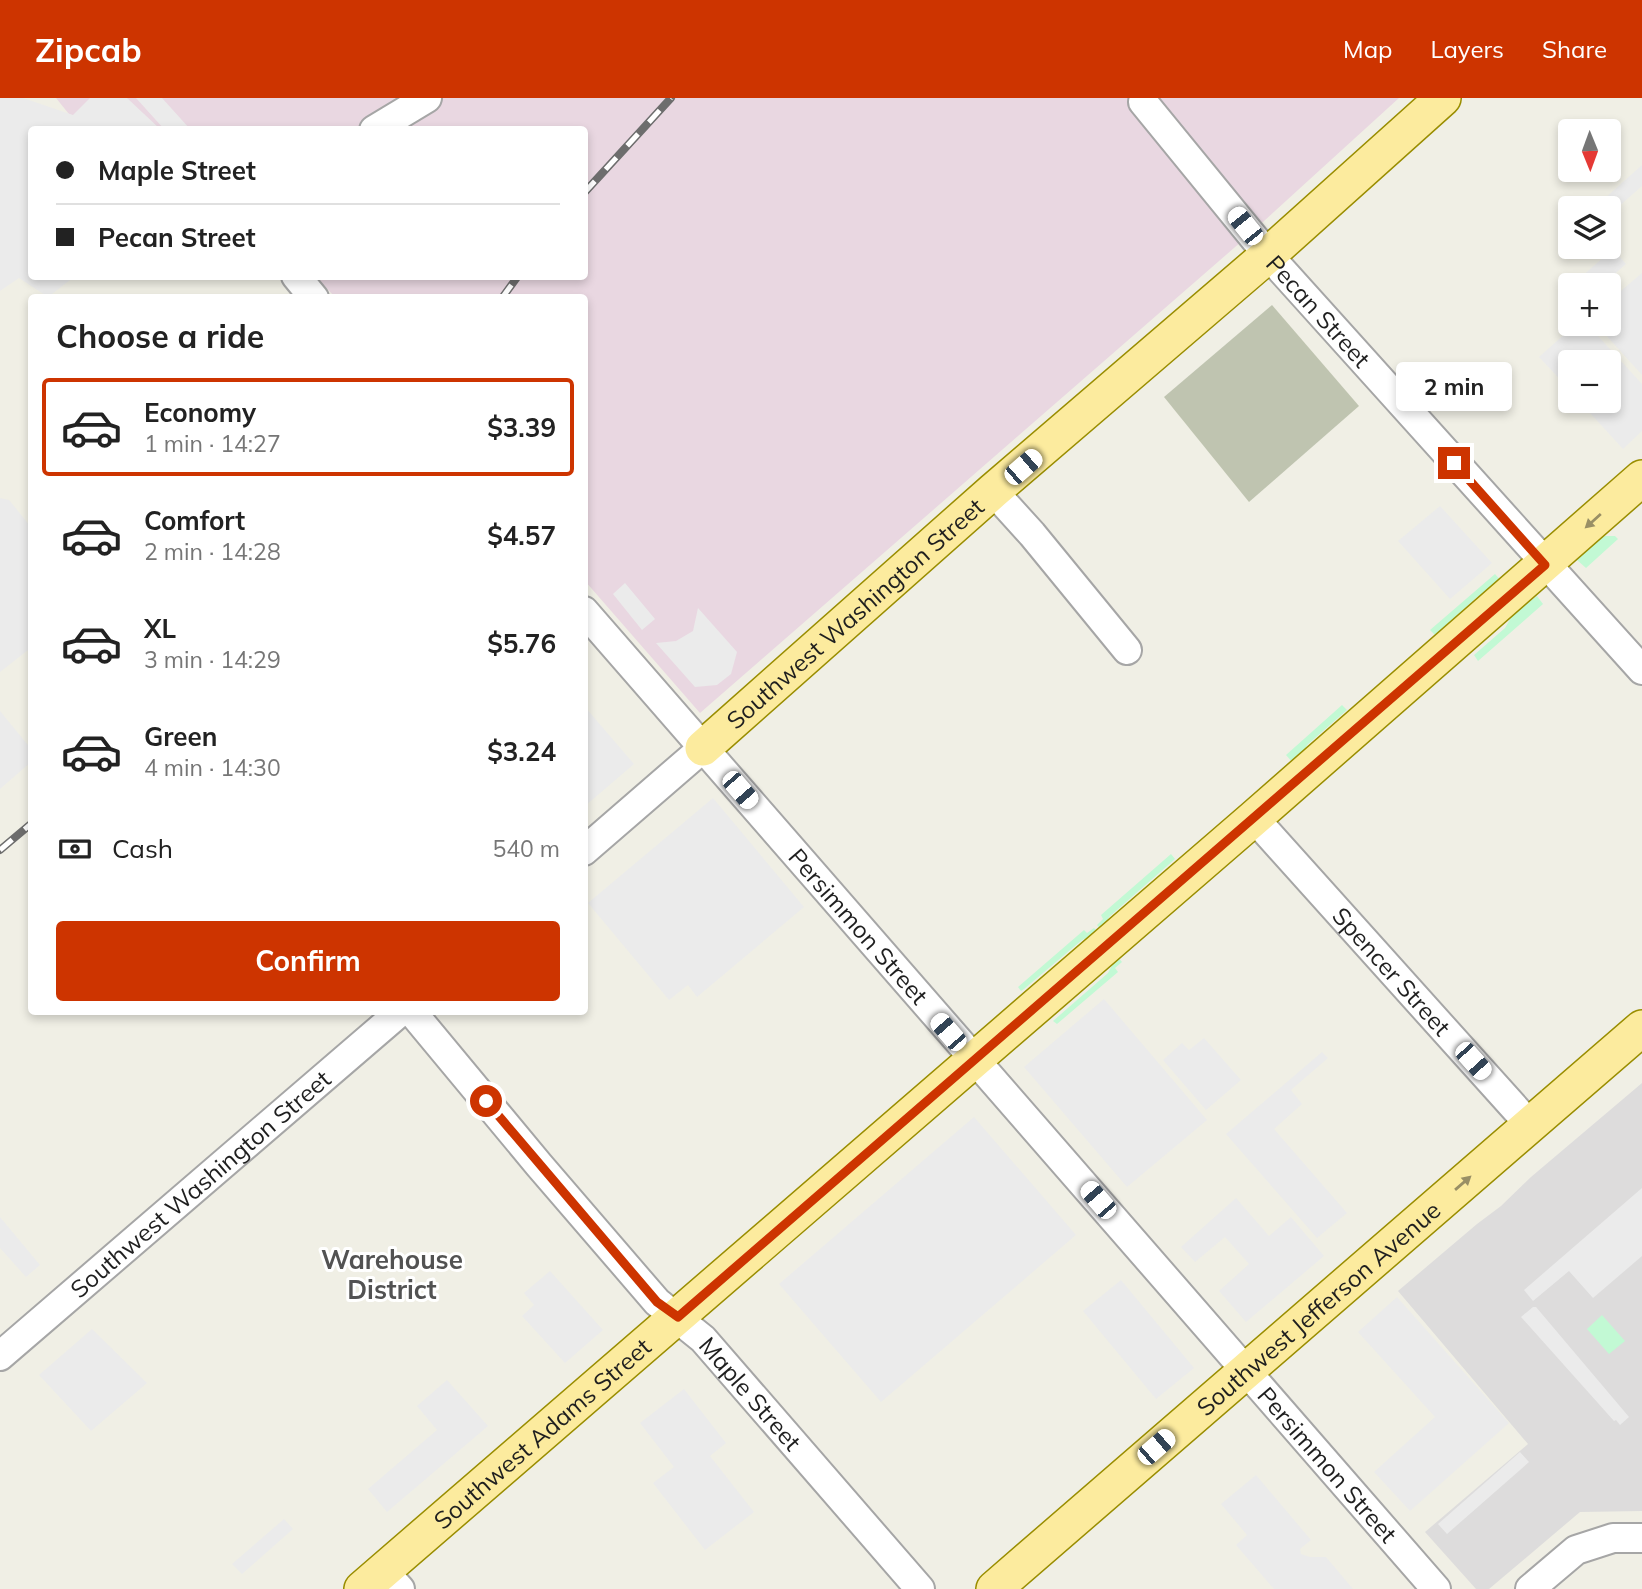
<!DOCTYPE html>
<html lang="en">
<head>
<meta charset="utf-8">
<style>
	:root { --surface:#fff; --page:#f6f6f6; --text:#222; --muted:#767676; --line:#e0e0e0; --accent:#cd3400 }
	body { margin:0; font-family:Mulish,sans-serif; background:var(--page); color:var(--text); height:100vh; display:flex; flex-direction:column; font-size:26px; white-space:nowrap }
	* { box-sizing:border-box; margin:0 }
	p { font-size:23px; color:var(--muted) }
	.icon { flex:none; width:38px; height:38px; fill:none; stroke:currentColor; stroke-width:2; stroke-linecap:round; stroke-linejoin:round }
	.map { position:relative; flex:1; overflow:hidden }
	.side { position:absolute; left:28px; top:196px; width:560px; height:721px; display:flex; flex-direction:column; background:var(--surface); border-radius:7px; box-shadow:0 4px 10px #0003 }
	.side>* { flex:none }
	.banner { position:absolute; left:28px; top:28px; width:560px; height:154px; border-radius:7px; box-shadow:0 4px 10px #0003; display:grid; align-content:center; height:154px; padding:0 28px; background:var(--surface) }
	.needle { width:46px; rotate:179deg }
	.buttons { position:absolute; left:1558px; top:21px; display:grid; gap:14px }
	.buttons a { display:grid; place-items:center; width:63px; height:63px; border-radius:7px; background:var(--surface); box-shadow:0 4px 10px #0003; font-size:35px }
	.end { position:absolute; width:32px; height:32px; margin:-16px; border:9px solid #cd3400; background:#fff; box-shadow:0 0 0 4px #fff }
	.from { border-radius:50% }
	.bubble { position:absolute; height:49px; border-radius:7px; background:var(--surface); box-shadow:0 4px 10px #0003; font-size:23px; font-weight:700; line-height:49px; text-align:center }
	.car { position:absolute; width:21px; height:42px; margin:-21px -10px; border-radius:9px; box-shadow:0 0 5px 2px #0007; background:linear-gradient(#fff 24%,#345 0 40%,#fff 0 76%,#345 0 86%,#fff 0) }
	.banner b { display:flex; align-items:center; gap:24px; height:66px; font-size:26px }
	.banner b+b { border-top:2px solid var(--line) }
	.banner i { width:18px; height:18px; background:var(--text) }
	ul { padding:0; list-style:none }
	li { display:flex; align-items:center; gap:21px; height:98px; margin:0 14px 10px; padding:0 14px; border:4px solid transparent; border-radius:7px }
	li div { flex:1 }
	li b { display:block; font-size:26px }
	li em { font-style:normal; font-weight:700 }
	li.on { border-color:var(--accent) }
	li>.icon { width:63px; height:63px; stroke-width:1.5 }
	h2 { padding:0 28px; font-size:32px; line-height:84px }
	.pay { display:flex; align-items:center; gap:18px; height:77px; padding:0 28px; font-size:26px }
	.pay p { margin-inline-start:auto }
	.cta { display:flex; gap:14px; margin-top:auto; padding:14px 28px }
	.cta a { flex:1; height:80px; border-radius:7px; background:var(--accent); color:#fff; font-size:28px; font-weight:700; line-height:80px; text-align:center }
	header { display:flex; align-items:center; gap:42px; box-sizing:border-box; height:98px; padding:0 35px; background:var(--accent); color:#fff }
	header strong { font-size:33px }
	nav { display:flex; gap:38px; margin-inline-start:auto; font-size:24px }
	.map>svg:first-child { display:block }
</style>
</head>
<body>
<header>
<strong>Zipcab</strong>
<nav><a>Map</a><a>Layers</a><a>Share</a></nav>
</header>
<div class="map">
<svg width="1642" height="1491" viewBox="0 0 1642 1491">
	<rect width="100%" height="100%" fill="#f0efe5"/>
	<!-- residential -->
	<path fill="#dddcdc" d="M 1642,985 L 1642,1413 L 1580,1414 L 1489,1491 L 1476,1491 L 1425,1434 L 1528,1346 L 1398,1193 L 1477,1126 L 1501,1108 L 1531,1079 Z"/>
	<!-- industrial -->
	<path fill="#e9d7e1" d="M 56,0 L 1399,0 L 1242,143 L 700,615 L 585,483 L 584,200 L 335,199 L 316,179 L 584,178 L 584,32 L 81,31 Z"/>
	<!-- construction -->
	<path fill="#bfc4b0" d="M 1272,207 L 1359,308 L 1249,404 L 1164,299 Z"/>
	<!-- park -->
	<path fill="#c2f9d4" d="M 1605,438 L 1615,438 L 1618,441 L 1586,470 L 1577,462 C 1583,452 1594,443 1605,438 Z
		M 1495,476 L 1503,485 L 1477,499 L 1435,537 L 1430,532 Z
		M 1537,498 L 1543,506 L 1478,563 L 1474,557 L 1505,530 L 1513,516 Z
		M 1342,607 L 1347,612 L 1307,647 L 1302,659 L 1294,666 L 1286,657 Z
		M 1171,756 L 1175,761 L 1109,819 L 1102,833 L 1097,827 L 1103,821 L 1101,817 Z
		M 1094,830 L 1099,835 L 1082,842 L 1024,891 L 1021,893 L 1018,889 L 1084,832 L 1087,835 Z
		M 1117,858 L 1122,864 L 1115,870 L 1118,874 L 1057,926 L 1053,923 L 1108,875 Z
		M 1602,1217 L 1625,1243 L 1609,1256 L 1587,1231 Z"/>
	<!-- parking -->
	<path fill="#ebebeb" d="M 0,0 L 23,0 L 73,17 L 90,0 L 127,0 L 159,30 L 32,32 L 32,178 L 74,179 L 48,199 L 19,180 L 0,193 Z
		M 136,0 L 162,0 L 190,31 L 164,31 Z
		M 1642,67 L 1642,88 L 1608,118 L 1608,110 L 1594,110 Z
		M 1613,151 L 1626,166 L 1602,187 L 1572,187 Z
		M 1642,175 L 1642,277 L 1604,235 L 1619,221 L 1608,208 L 1608,204 Z
		M 1576,226 L 1587,226 L 1642,286 L 1642,333 L 1623,351 L 1579,303 L 1608,303 L 1608,264 L 1570,264 L 1570,292 L 1539,259 Z
		M 0,400 L 9,402 L 31,429 L 32,549 L 0,574 Z
		M 1440,408 L 1492,465 L 1450,501 L 1398,443 Z
		M 625,485 L 655,521 L 642,532 L 613,496 Z
		M 698,510 L 737,554 L 731,576 L 717,587 L 695,589 L 656,545 L 676,543 L 693,533 Z
		M 585,609 L 634,666 L 585,708 L 584,708 Z
		M 0,613 L 32,652 L 31,664 L 0,691 Z
		M 713,700 L 804,809 L 697,899 L 688,887 L 669,902 L 588,805 Z
		M 1104,901 L 1207,1022 L 1127,1089 L 1024,969 Z
		M 1204,940 L 1241,982 L 1206,1012 L 1163,962 L 1182,945 L 1189,952 Z
		M 1322,954 L 1328,960 L 1291,992 L 1302,1006 L 1274,1031 L 1347,1115 L 1317,1140 L 1226,1036 Z
		M 974,1019 L 1076,1137 L 881,1304 L 779,1186 Z
		M 1642,1090 L 1642,1158 L 1593,1200 L 1569,1173 L 1533,1203 L 1524,1192 Z
		M 1236,1100 L 1269,1138 L 1291,1119 L 1324,1158 L 1246,1224 L 1219,1193 L 1249,1166 L 1225,1139 L 1195,1164 L 1181,1149 Z
		M 0,1119 L 40,1167 L 26,1179 L 0,1150 Z
		M 550,1173 L 603,1232 L 565,1265 L 522,1218 L 534,1207 L 524,1195 Z
		M 1121,1182 L 1194,1270 L 1156,1301 L 1083,1213 Z
		M 1397,1199 L 1509,1325 L 1410,1413 L 1374,1374 L 1435,1319 L 1358,1234 Z
		M 1533,1209 L 1536,1209 L 1629,1319 L 1620,1327 L 1616,1322 L 1614,1323 L 1521,1219 Z
		M 92,1231 L 147,1285 L 91,1333 L 39,1277 Z
		M 447,1282 L 488,1328 L 387,1414 L 368,1391 L 437,1332 L 417,1308 Z
		M 684,1291 L 726,1345 L 710,1358 L 754,1414 L 705,1452 L 653,1385 L 674,1369 L 640,1325 Z
		M 1520,1354 L 1529,1364 L 1447,1436 L 1438,1426 Z
		M 1256,1377 L 1311,1442 L 1300,1451 L 1301,1456 L 1310,1459 L 1326,1459 L 1353,1491 L 1274,1491 L 1236,1447 L 1247,1437 L 1221,1406 Z
		M 284,1421 L 293,1431 L 242,1476 L 232,1466 Z"/>
	<g fill="none" stroke-linecap="round" stroke-linejoin="round">
		<!-- minor casing -->
		<g stroke="#a6a6a6" stroke-width="32">
			<g id="minor">
				<path id="s1" d="M 1143,4 L 1268,157 L 1642,572"/>
				<path d="M 374,32 L 427,0"/>
				<path d="M 296,178 L 314,200"/>
				<path d="M 993,393 L 1032,436 L 1127,552"/>
				<path id="s2" d="M 584,513 L 1436,1491"/>
				<path id="s3" d="M 1254,720 L 1530,1027"/>
				<path d="M 584,753 L 703,650"/>
				<path id="s4" d="M 412,914 L 539,1067 L 657,1204 L 703,1241 L 920,1491"/>
				<path id="s5" d="M 0,1258 L 400,914"/>
				<path d="M 383,1472 L 400,1491"/>
				<path d="M 1530,1491 L 1576,1452 L 1613,1440 L 1642,1440"/>
			</g>
		</g>
		<!-- major casing -->
		<g stroke="#998d00" stroke-width="38">
			<g id="major">
				<path id="s6" d="M 703,650 L 993,393 L 1268,157 L 1443,0"/>
				<path id="s7" d="M 362,1491 L 1254,720 L 1642,380"/>
				<path id="s8" d="M 994,1491 L 1642,930"/>
			</g>
		</g>
		<!-- minor -->
		<use href="#minor" stroke="#fff" stroke-width="28"/>
		<!-- major -->
		<use href="#major" stroke="#fceb9e" stroke-width="35"/>
		<!-- rail casing -->
		<g stroke="#6d6d6d" stroke-width="8">
			<path id="rail" d="M 584,95 L 671,0
				M 502,200 L 518,178
				M 0,752 L 32,725"/>
		</g>
		<!-- rail -->
		<use href="#rail" stroke="#fff" stroke-width="5" stroke-dasharray="16" stroke-linecap="butt"/>
	</g>
	<!-- one-way arrows -->
	<defs><path id="oneway-solid" d="M-6-.8H1V-3.2L6.5 0L1 3.2V.8H-6Z" transform="scale(1.75)"/></defs>
	<g fill="#998f65">
		<use href="#oneway-solid" transform="translate(1593 423) rotate(138)"/>
		<use href="#oneway-solid" transform="translate(1463 1085) rotate(-41)"/>
	</g>
	<g fill="none" stroke-linecap="round" stroke-linejoin="round">
		<!-- route -->
		<path stroke="#cd3400" stroke-width="9" d="M 486,1003 L 657,1204 L 678,1219 L 1545,467 L 1454,365"/>
	</g>
	<g text-anchor="middle" dominant-baseline="central" stroke-width="6" stroke-linejoin="round" paint-order="stroke">
		<!-- street labels -->
		<g font-size="24" fill="#1f1f1f" stroke="#fff">
			<text stroke="none"><textPath href="#s1" startOffset="273">Pecan Street</textPath></text>
			<text stroke="none"><textPath href="#s6" startOffset="203">Southwest Washington Street</textPath></text>
			<text stroke="none"><textPath href="#s2" startOffset="418">Persimmon Street</textPath></text>
			<text stroke="none"><textPath href="#s3" startOffset="206">Spencer Street</textPath></text>
			<text stroke="none"><textPath href="#s5" startOffset="264">Southwest Washington Street</textPath></text>
			<text stroke="none"><textPath href="#s8" startOffset="429">Southwest Jefferson Avenue</textPath></text>
			<text stroke="none"><textPath href="#s4" startOffset="511">Maple Street</textPath></text>
			<text stroke="none"><textPath href="#s7" startOffset="238">Southwest Adams Street</textPath></text>
			<text stroke="none"><textPath href="#s2" startOffset="1132">Persimmon Street</textPath></text>
		</g>
		<!-- neighbourhood labels -->
		<g font-size="26" font-weight="bold" fill="#525252" stroke="#fff">
			<text x="392" y="1161">Warehouse<tspan x="392" dy="30">District</tspan></text>
		</g>
	</g>
</svg>
<div class="buttons">
<a><svg class="needle" viewBox="-14 -14 28 28"><path d="M0-13l5 13h-10z" fill="#e53935"/><path d="M0 13l5-13h-10z" fill="#767676"/></svg></a>
<a><svg class="icon" aria-label="layers" viewBox="0 0 24 24"><path d="M12 4l9 5-9 5-9-5zM3 14l9 5 9-5"/></svg></a>
<a>+</a>
<a>−</a>
</div>
<i class="end from" style="left:486px;top:1003px"></i>
<i class="end" style="left:1454px;top:365px"></i>
<div class="bubble" style="left:1396px;top:264px;width:116px">2 min</div>
<i class="car" style="left:1245px;top:128px;rotate:321deg"></i>
<i class="car" style="left:1023px;top:369px;rotate:49deg"></i>
<i class="car" style="left:740px;top:692px;rotate:139deg"></i>
<i class="car" style="left:948px;top:934px;rotate:319deg"></i>
<i class="car" style="left:1473px;top:963px;rotate:138deg"></i>
<i class="car" style="left:1098px;top:1102px;rotate:319deg"></i>
<i class="car" style="left:1156px;top:1349px;rotate:49deg"></i>
<div class="banner">
<b><i class="from"></i>Maple Street</b>
<b><i></i>Pecan Street</b>
</div>
<section class="side">
<h2>Choose a ride</h2>
<ul>
<li class="on"><svg class="icon" aria-label="car" viewBox="0 0 24 24"><path d="M5 17H2v-5l4-1 3-4h7l3 4 3 1v5h-3M9 17h6M6 11h13"/><circle cx="7" cy="17" r="2"/><circle cx="17" cy="17" r="2"/></svg><div><b>Economy</b><p>1 min · 14:27</p></div><em>$3.39</em></li>
<li><svg class="icon" aria-label="car" viewBox="0 0 24 24"><path d="M5 17H2v-5l4-1 3-4h7l3 4 3 1v5h-3M9 17h6M6 11h13"/><circle cx="7" cy="17" r="2"/><circle cx="17" cy="17" r="2"/></svg><div><b>Comfort</b><p>2 min · 14:28</p></div><em>$4.57</em></li>
<li><svg class="icon" aria-label="car" viewBox="0 0 24 24"><path d="M5 17H2v-5l4-1 3-4h7l3 4 3 1v5h-3M9 17h6M6 11h13"/><circle cx="7" cy="17" r="2"/><circle cx="17" cy="17" r="2"/></svg><div><b>XL</b><p>3 min · 14:29</p></div><em>$5.76</em></li>
<li><svg class="icon" aria-label="car" viewBox="0 0 24 24"><path d="M5 17H2v-5l4-1 3-4h7l3 4 3 1v5h-3M9 17h6M6 11h13"/><circle cx="7" cy="17" r="2"/><circle cx="17" cy="17" r="2"/></svg><div><b>Green</b><p>4 min · 14:30</p></div><em>$3.24</em></li>
</ul>
<div class="pay"><svg class="icon" aria-label="cash" viewBox="0 0 24 24"><path d="M3 7h18v10H3z"/><circle cx="12" cy="12" r="2"/></svg>Cash<p>540 m</p></div>
<div class="cta"><a>Confirm</a></div>
</section>
</div>
</body>
</html>
